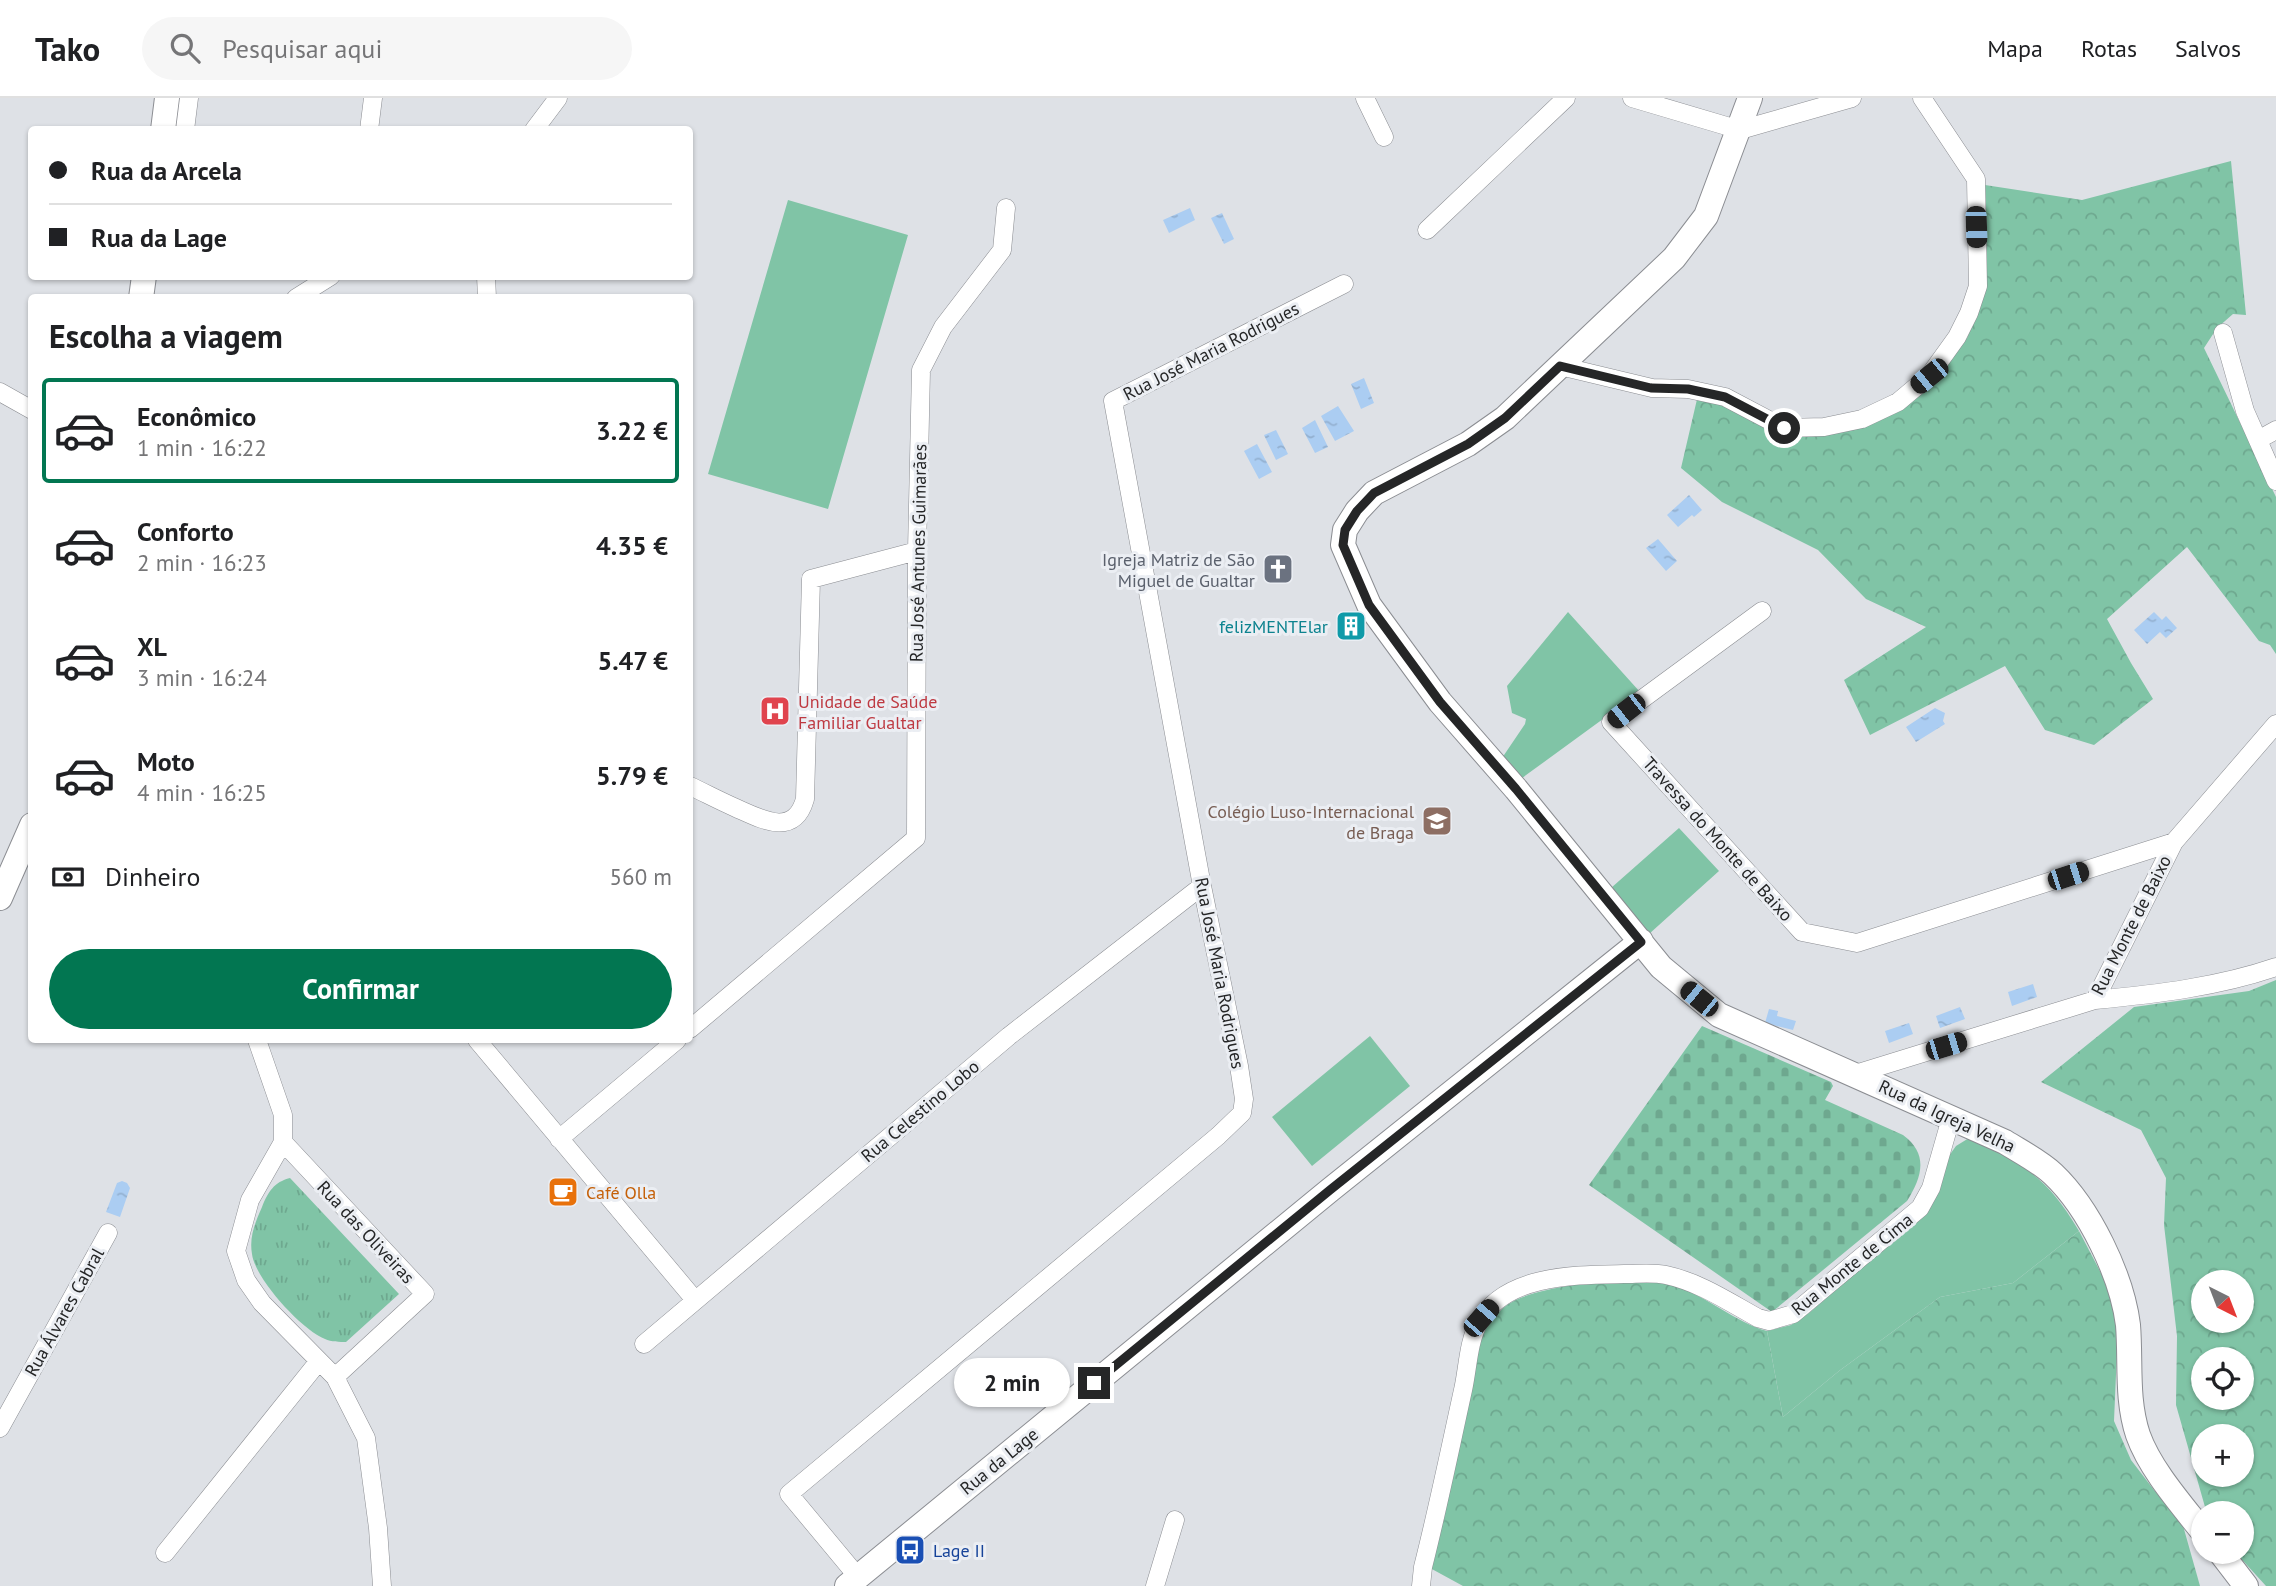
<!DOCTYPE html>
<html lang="pt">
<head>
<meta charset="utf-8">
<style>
	:root { --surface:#fff; --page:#f6f6f6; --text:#202124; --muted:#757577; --line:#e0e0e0; --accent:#027651 }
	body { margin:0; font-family:"PT Sans",sans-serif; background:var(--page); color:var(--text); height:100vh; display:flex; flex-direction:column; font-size:26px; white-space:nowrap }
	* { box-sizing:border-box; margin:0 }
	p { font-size:23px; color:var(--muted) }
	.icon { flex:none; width:38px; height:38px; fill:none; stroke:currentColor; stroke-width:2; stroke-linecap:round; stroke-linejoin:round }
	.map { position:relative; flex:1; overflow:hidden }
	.drawer { position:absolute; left:28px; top:196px; width:665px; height:749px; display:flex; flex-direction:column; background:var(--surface); border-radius:7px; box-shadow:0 2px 5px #0004 }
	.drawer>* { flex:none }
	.guide { position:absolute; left:28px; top:28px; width:665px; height:154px; border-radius:7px; box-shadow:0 2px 5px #0004; display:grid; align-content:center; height:154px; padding:0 21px; background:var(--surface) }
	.needle { width:46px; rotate:138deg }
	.controls { position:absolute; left:2191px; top:1172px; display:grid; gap:14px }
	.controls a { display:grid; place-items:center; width:63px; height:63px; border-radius:50%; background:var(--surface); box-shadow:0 2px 5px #0004; font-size:35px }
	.end { position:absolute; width:32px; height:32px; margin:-16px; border:9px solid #252627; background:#fff; box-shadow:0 0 0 4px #fff }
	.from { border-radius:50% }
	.bubble { position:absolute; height:49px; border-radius:24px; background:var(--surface); box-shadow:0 2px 5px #0004; font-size:23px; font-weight:700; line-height:49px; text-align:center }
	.car { position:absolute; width:21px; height:42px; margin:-21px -10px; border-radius:9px; box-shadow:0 0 5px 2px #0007; background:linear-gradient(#222 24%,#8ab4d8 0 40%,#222 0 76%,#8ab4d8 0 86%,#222 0) }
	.guide b { display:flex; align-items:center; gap:24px; height:66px; font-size:26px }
	.guide b+b { border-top:2px solid var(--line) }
	.guide i { width:18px; height:18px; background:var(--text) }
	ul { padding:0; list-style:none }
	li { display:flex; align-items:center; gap:21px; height:105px; margin:0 14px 10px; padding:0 7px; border:4px solid transparent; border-radius:7px }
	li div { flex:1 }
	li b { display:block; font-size:26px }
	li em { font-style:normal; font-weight:700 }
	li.active { border-color:var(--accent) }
	li>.icon { width:63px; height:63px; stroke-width:1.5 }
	h2 { padding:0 21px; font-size:32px; line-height:84px }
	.pay { display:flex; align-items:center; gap:18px; height:77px; padding:0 21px; font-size:26px }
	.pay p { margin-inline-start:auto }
	.cta { display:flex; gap:14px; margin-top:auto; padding:14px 21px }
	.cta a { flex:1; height:80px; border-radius:42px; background:var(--accent); color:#fff; font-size:28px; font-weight:700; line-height:80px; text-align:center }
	header { display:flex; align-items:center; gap:42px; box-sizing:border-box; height:98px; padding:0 35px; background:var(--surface); border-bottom:2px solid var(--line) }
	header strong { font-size:33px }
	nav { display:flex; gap:38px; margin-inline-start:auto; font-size:24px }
	.search { width:490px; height:63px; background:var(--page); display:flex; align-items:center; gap:18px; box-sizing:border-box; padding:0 24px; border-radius:38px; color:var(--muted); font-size:26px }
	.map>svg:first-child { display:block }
</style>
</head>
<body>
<header>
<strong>Tako</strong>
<div class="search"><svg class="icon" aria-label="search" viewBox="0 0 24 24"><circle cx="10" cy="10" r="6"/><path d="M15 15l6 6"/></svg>Pesquisar aqui</div>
<nav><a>Mapa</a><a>Rotas</a><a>Salvos</a></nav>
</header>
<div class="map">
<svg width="2276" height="1488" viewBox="0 0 2276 1488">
	<defs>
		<pattern id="forest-crowns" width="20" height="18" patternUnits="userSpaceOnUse" patternTransform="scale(1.75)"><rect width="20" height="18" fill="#80c4a6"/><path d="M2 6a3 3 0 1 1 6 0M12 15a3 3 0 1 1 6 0" fill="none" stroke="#6ea88f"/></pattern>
		<pattern id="cemetery-stones" width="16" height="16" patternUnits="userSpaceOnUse" patternTransform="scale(1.75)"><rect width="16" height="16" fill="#80c4a6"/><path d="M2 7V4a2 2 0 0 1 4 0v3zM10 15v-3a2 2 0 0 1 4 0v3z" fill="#6ea88f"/></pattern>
		<pattern id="park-tufts" width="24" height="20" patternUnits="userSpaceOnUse" patternTransform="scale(1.75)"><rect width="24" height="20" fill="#80c4a6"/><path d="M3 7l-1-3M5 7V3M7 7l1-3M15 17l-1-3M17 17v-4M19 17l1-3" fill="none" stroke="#6ea88f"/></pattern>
		<pattern id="water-ripples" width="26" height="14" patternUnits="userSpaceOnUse" patternTransform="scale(1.75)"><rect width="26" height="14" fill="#abcdf2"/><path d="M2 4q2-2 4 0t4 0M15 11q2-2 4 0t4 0" fill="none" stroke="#93b0d0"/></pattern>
	</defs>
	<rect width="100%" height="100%" fill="#dee1e6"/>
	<!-- green -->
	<path fill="#80c4a6" d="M 788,102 L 908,137 L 828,411 L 708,376 Z
		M 1568,514 L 1640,594 L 1518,683 L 1500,663 L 1525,626 L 1526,621 L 1512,615 L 1507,588 Z
		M 1679,730 L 1719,773 L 1649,836 L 1611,790 Z
		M 1370,938 L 1410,988 L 1312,1068 L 1272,1019 Z
		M 1969,1040 C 2024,1066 2047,1079 2079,1133 L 2013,1185 L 1940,1199 L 1839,1273 L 1783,1319 L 1767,1233 L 1791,1227 L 1809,1215 L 1924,1116 L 1946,1062 L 1956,1048 Z"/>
	<!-- forest -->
	<path fill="url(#forest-crowns)" fill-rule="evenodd" d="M 2231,63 L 2246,217 L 2233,216 L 2217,230 L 2204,250 L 2276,399 L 2276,556 L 2270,547 L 2259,543 L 2187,449 L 2107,521 L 2131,565 L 2153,601 L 2094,647 L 2045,632 L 2005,568 L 1870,637 L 1844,582 L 1926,529 L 1866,501 L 1818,452 L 1722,404 L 1681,370 L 1698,297 L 1737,310 L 1787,339 L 1864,327 L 1932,286 L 1967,240 L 1979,208 L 1985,87 L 2082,102 Z
		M 2276,882 L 2276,1488 L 2266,1488 L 2235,1454 L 2242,1454 L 2242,1416 L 2207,1416 L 2176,1307 L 2177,1238 L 2164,1127 L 2166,1080 L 2141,1032 L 2041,984 L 2134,909 L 2249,893 ZM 2203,1185 L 2242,1185 L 2242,1223 L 2203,1223 ZM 2203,1262 L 2242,1262 L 2242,1300 L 2203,1300 ZM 2203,1339 L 2242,1339 L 2242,1377 L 2203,1377 Z
		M 2079,1133 L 2111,1194 L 2118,1230 L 2114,1323 L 2131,1362 L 2154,1392 L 2182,1424 L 2200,1488 L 1463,1488 L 1430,1470 L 1481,1241 C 1487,1227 1495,1216 1507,1207 C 1536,1186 1642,1176 1676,1188 C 1708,1199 1735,1224 1767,1233 L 1783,1319 L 1839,1273 L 1940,1199 L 2013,1185 Z"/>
	<!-- cemetery -->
	<path fill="url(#cemetery-stones)" d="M 1702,928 L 1831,984 L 1833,988 L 1825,1002 L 1903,1037 C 1929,1056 1922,1079 1907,1103 L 1772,1214 L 1589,1087 Z"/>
	<!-- park -->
	<path fill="url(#park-tufts)" d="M 290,1080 L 399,1196 L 346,1244 C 340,1244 331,1244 325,1241 C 302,1232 255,1181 252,1156 C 249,1139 255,1125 262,1109 C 268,1094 274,1084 290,1080 Z"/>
	<!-- water -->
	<path fill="url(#water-ripples)" d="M 1190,110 L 1195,122 L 1169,135 L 1163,122 Z
		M 1222,115 L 1234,141 L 1224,146 L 1211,120 Z
		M 1364,280 L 1374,305 L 1361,311 L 1351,286 Z
		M 1338,308 L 1354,333 L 1335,343 L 1321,318 Z
		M 1315,322 L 1328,349 L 1315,355 L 1302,330 Z
		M 1276,332 L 1288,356 L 1276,362 L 1264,337 Z
		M 1257,346 L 1272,374 L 1259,381 L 1244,353 Z
		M 1689,397 L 1702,412 L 1694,419 L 1692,417 L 1678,429 L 1667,417 Z
		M 1658,441 L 1677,463 L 1666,473 L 1646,450 Z
		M 2154,514 L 2162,522 L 2166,518 L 2177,530 L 2166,540 L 2160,534 L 2147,546 L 2134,532 Z
		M 1935,610 L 1945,615 L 1943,623 L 1945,626 L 1916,644 L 1906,629 Z
		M 2033,886 L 2037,899 L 2012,908 L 2008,894 Z
		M 1960,909 L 1965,921 L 1940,930 L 1936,918 Z
		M 1769,911 L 1778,913 L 1777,918 L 1796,923 L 1793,932 L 1765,925 Z
		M 1909,925 L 1913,936 L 1889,945 L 1885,933 Z
		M 122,1083 L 127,1085 L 130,1090 L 120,1119 L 106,1114 L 117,1085 Z"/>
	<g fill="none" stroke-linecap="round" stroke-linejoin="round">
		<!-- street casing -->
		<g stroke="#8b8d92" stroke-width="19">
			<path id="street" d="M 1365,0 L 1384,39
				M 1632,0 L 1740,32 L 1852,0
				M 185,32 L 189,0
				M 369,32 L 373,0
				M 534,32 L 558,0
				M 1427,132 L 1566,0
				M 486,178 L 487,200
				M 296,200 L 331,178
				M 2223,235 L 2245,313 L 2276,383
				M 1560,268 L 1652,290 L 1688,291 L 1725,299 L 1784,330 L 1824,329 L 1862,321 L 1898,304 L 1929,278 L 1957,239 L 1969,215 L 1978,188 L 1976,81 L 1922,0
				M 0,294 L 32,312
				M 2258,342 L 2276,332
				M 1762,513 L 1611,624 L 1802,834 L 1857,845 L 2174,744
				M 690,688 C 705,695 720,703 736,710 C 761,721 794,740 805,701 L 811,481 L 917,453
				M 2095,902 C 2156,896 2218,889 2276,869
				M 690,931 L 916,740 L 917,453 L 921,272 L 943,229 L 1002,152 L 1006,110
				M 257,942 L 283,1017 L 283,1044 L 250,1102 L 236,1153 L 246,1182 L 262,1205 L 335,1279 L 366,1340 L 378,1430 L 382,1488
				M 477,942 L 695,1202
				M 1855,976 L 2095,902 L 2174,744 L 2276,626
				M 559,1041 L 677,942
				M 283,1044 L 425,1196 L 335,1279
				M 644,1246 L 1009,938 L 1202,788
				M 0,1330 L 108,1135
				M 165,1455 L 319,1263
				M 858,1479 L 789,1396 L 1218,1038 L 1242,1015 L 1244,1001 L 1239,968 L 1202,788 L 1113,303 L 1344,186
				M 1155,1488 L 1175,1422
				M 1421,1488 L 1423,1469 C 1438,1410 1450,1351 1463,1292 C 1468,1270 1468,1244 1479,1224 C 1505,1176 1576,1177 1624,1176 C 1637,1176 1653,1174 1666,1177 C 1699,1184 1729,1204 1758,1220 L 1769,1223 L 1793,1216 L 1920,1110 L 1931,1090 L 1951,1020"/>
		</g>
		<!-- secondary casing -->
		<g stroke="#8b8d92" stroke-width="26">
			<path id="secondary" d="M 1750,0 L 1706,118 L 1674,160 L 1505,320 L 1468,346 L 1374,395 L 1357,413 L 1345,432 L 1343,447 L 1369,507 L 1440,604 L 1516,691 L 1661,869 L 1719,917 L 2005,1044 C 2021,1054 2039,1063 2053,1076 C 2089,1110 2122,1178 2128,1227 C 2131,1264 2126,1301 2138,1337 C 2150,1371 2181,1406 2203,1434
				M 163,32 L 167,0
				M 141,200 L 144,178
				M 0,800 L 32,727
				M 2220,1454 L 2246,1488
				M 847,1488 L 1330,1092 L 1641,843"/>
		</g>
		<!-- street -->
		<use href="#street" stroke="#fff" stroke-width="18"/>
		<!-- secondary -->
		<use href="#secondary" stroke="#fff" stroke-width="24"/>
	</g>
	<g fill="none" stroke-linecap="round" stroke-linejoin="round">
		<!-- route -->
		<path stroke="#252627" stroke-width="9" d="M 1094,1285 L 1330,1092 L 1641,844 L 1516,691 L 1440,604 L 1369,507 L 1343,447 L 1345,432 L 1357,413 L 1374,395 L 1468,346 L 1505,320 L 1560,268 L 1651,290 L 1688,291 L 1725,299 L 1784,330"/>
	</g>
	<!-- icons -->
	<defs>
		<g id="church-square" transform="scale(1.575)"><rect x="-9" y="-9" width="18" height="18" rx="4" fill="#6b7280" stroke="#ebeef3"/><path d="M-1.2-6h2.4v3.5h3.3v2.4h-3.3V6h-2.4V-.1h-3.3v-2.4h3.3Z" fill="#fff"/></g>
		<g id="building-square" transform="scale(1.575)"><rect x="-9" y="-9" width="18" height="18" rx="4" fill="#0f9aa8" stroke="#ebeef3"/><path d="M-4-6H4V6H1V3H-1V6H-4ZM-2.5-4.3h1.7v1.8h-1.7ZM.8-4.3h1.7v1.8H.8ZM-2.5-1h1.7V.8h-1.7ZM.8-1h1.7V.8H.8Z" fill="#fff"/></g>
		<g id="hospital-square" transform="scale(1.575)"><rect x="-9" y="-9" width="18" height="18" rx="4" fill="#e0444e" stroke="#ebeef3"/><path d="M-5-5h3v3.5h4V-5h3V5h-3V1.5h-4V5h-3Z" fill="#fff"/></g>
		<g id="school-square" transform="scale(1.575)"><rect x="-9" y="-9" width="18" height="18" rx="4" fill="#8d6e63" stroke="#ebeef3"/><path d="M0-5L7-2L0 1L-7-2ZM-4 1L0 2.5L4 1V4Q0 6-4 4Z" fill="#fff"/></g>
		<g id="cafe-square" transform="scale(1.575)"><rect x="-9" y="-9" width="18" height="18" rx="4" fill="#e8710a" stroke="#ebeef3"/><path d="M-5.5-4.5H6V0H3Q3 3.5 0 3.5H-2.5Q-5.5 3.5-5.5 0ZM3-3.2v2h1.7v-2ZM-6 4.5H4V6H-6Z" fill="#fff"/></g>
		<g id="bus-square" transform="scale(1.575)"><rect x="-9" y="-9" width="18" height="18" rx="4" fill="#1a4fb4" stroke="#ebeef3"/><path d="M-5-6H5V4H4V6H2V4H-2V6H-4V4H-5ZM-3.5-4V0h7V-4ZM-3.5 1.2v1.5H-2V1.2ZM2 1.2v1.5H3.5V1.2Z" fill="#fff"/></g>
	</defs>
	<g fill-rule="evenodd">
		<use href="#church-square" x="1278" y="471"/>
		<use href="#building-square" x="1351" y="528"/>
		<use href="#hospital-square" x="775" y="613"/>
		<use href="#school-square" x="1437" y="723"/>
		<use href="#cafe-square" x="563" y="1094"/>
		<use href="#bus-square" x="910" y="1452"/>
	</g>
	<g text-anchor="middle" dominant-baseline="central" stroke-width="6" stroke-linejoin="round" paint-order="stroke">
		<!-- street labels -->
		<g font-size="18" fill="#252627" stroke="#ebeef3">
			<text transform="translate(1211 253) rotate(-27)">Rua José Maria Rodrigues</text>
			<text transform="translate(918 455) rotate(-89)">Rua José Antunes Guimarães</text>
			<text transform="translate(1718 741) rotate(48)">Travessa do Monte de Baixo</text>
			<text transform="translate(2131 827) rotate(-63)">Rua Monte de Baixo</text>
			<text transform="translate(1220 875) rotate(79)">Rua José Maria Rodrigues</text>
			<text transform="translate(920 1013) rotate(-40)">Rua Celestino Lobo</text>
			<text transform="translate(1947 1018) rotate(25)">Rua da Igreja Velha</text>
			<text transform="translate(366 1134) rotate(47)">Rua das Oliveiras</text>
			<text transform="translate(1852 1166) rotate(-39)">Rua Monte de Cima</text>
			<text transform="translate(64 1214) rotate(-61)">Rua Álvares Cabral</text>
			<text transform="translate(999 1363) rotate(-39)">Rua da Lage</text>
		</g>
		<!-- worship labels -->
		<g font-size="18" fill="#5b616d" stroke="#ebeef3" text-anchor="end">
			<text x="1255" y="461">Igreja Matriz de São<tspan x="1255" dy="21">Miguel de Gualtar</tspan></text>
		</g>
		<!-- culture labels -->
		<g font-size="18" fill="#0d838f" stroke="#ebeef3" text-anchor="end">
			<text x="1328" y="528">felizMENTElar</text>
		</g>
		<!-- health labels -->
		<g font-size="18" fill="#be3a42" stroke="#ebeef3" text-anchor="start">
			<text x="798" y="603">Unidade de Saúde<tspan x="798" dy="21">Familiar Gualtar</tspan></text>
		</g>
		<!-- education labels -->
		<g font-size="18" fill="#785e54" stroke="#ebeef3" text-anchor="end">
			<text x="1414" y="713">Colégio Luso-Internacional<tspan x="1414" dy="21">de Braga</tspan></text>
		</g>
		<!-- food labels -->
		<g font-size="18" fill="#c56008" stroke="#ebeef3" text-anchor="start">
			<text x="586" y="1094">Café Olla</text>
		</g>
		<!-- transit labels -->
		<g font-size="18" fill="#164399" stroke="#ebeef3" text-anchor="start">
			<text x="933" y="1452">Lage II</text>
		</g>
	</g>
</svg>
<div class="controls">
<a><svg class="needle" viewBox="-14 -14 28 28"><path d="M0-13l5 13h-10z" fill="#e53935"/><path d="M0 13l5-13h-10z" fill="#757577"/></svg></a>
<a><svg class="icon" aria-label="locate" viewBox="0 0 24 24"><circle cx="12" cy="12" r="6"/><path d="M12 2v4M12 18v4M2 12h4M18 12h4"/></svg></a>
<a>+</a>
<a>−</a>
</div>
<i class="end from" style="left:1784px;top:330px"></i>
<i class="end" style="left:1094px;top:1285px"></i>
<div class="bubble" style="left:954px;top:1260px;width:116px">2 min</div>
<i class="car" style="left:1976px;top:129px;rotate:178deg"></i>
<i class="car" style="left:1929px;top:278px;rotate:231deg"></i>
<i class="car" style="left:1626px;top:613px;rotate:232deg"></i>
<i class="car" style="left:2068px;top:778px;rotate:72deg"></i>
<i class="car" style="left:1699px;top:901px;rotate:309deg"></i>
<i class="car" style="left:1946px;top:948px;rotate:73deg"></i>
<i class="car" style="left:1481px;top:1220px;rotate:41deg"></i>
<div class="guide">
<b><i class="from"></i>Rua da Arcela</b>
<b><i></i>Rua da Lage</b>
</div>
<section class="drawer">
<h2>Escolha a viagem</h2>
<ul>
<li class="active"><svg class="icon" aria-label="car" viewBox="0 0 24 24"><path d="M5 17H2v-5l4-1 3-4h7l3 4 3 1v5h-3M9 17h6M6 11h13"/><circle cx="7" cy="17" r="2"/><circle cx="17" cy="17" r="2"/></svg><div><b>Econômico</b><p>1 min · 16:22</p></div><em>3.22 €</em></li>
<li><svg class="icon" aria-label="car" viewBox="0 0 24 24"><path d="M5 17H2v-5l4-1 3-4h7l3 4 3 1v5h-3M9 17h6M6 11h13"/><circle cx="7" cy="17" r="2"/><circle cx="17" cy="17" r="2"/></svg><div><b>Conforto</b><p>2 min · 16:23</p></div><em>4.35 €</em></li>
<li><svg class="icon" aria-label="car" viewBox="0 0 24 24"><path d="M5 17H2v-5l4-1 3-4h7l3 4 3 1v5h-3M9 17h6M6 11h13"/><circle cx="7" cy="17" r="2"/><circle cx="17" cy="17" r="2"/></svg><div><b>XL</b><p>3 min · 16:24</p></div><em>5.47 €</em></li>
<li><svg class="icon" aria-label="car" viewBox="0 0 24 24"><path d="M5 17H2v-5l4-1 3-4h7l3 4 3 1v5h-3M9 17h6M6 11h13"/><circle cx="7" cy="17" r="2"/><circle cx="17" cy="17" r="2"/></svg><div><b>Moto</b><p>4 min · 16:25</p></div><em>5.79 €</em></li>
</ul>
<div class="pay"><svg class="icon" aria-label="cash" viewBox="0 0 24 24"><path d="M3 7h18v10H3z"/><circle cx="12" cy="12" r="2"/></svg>Dinheiro<p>560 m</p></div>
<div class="cta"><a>Confirmar</a></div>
</section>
</div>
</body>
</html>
